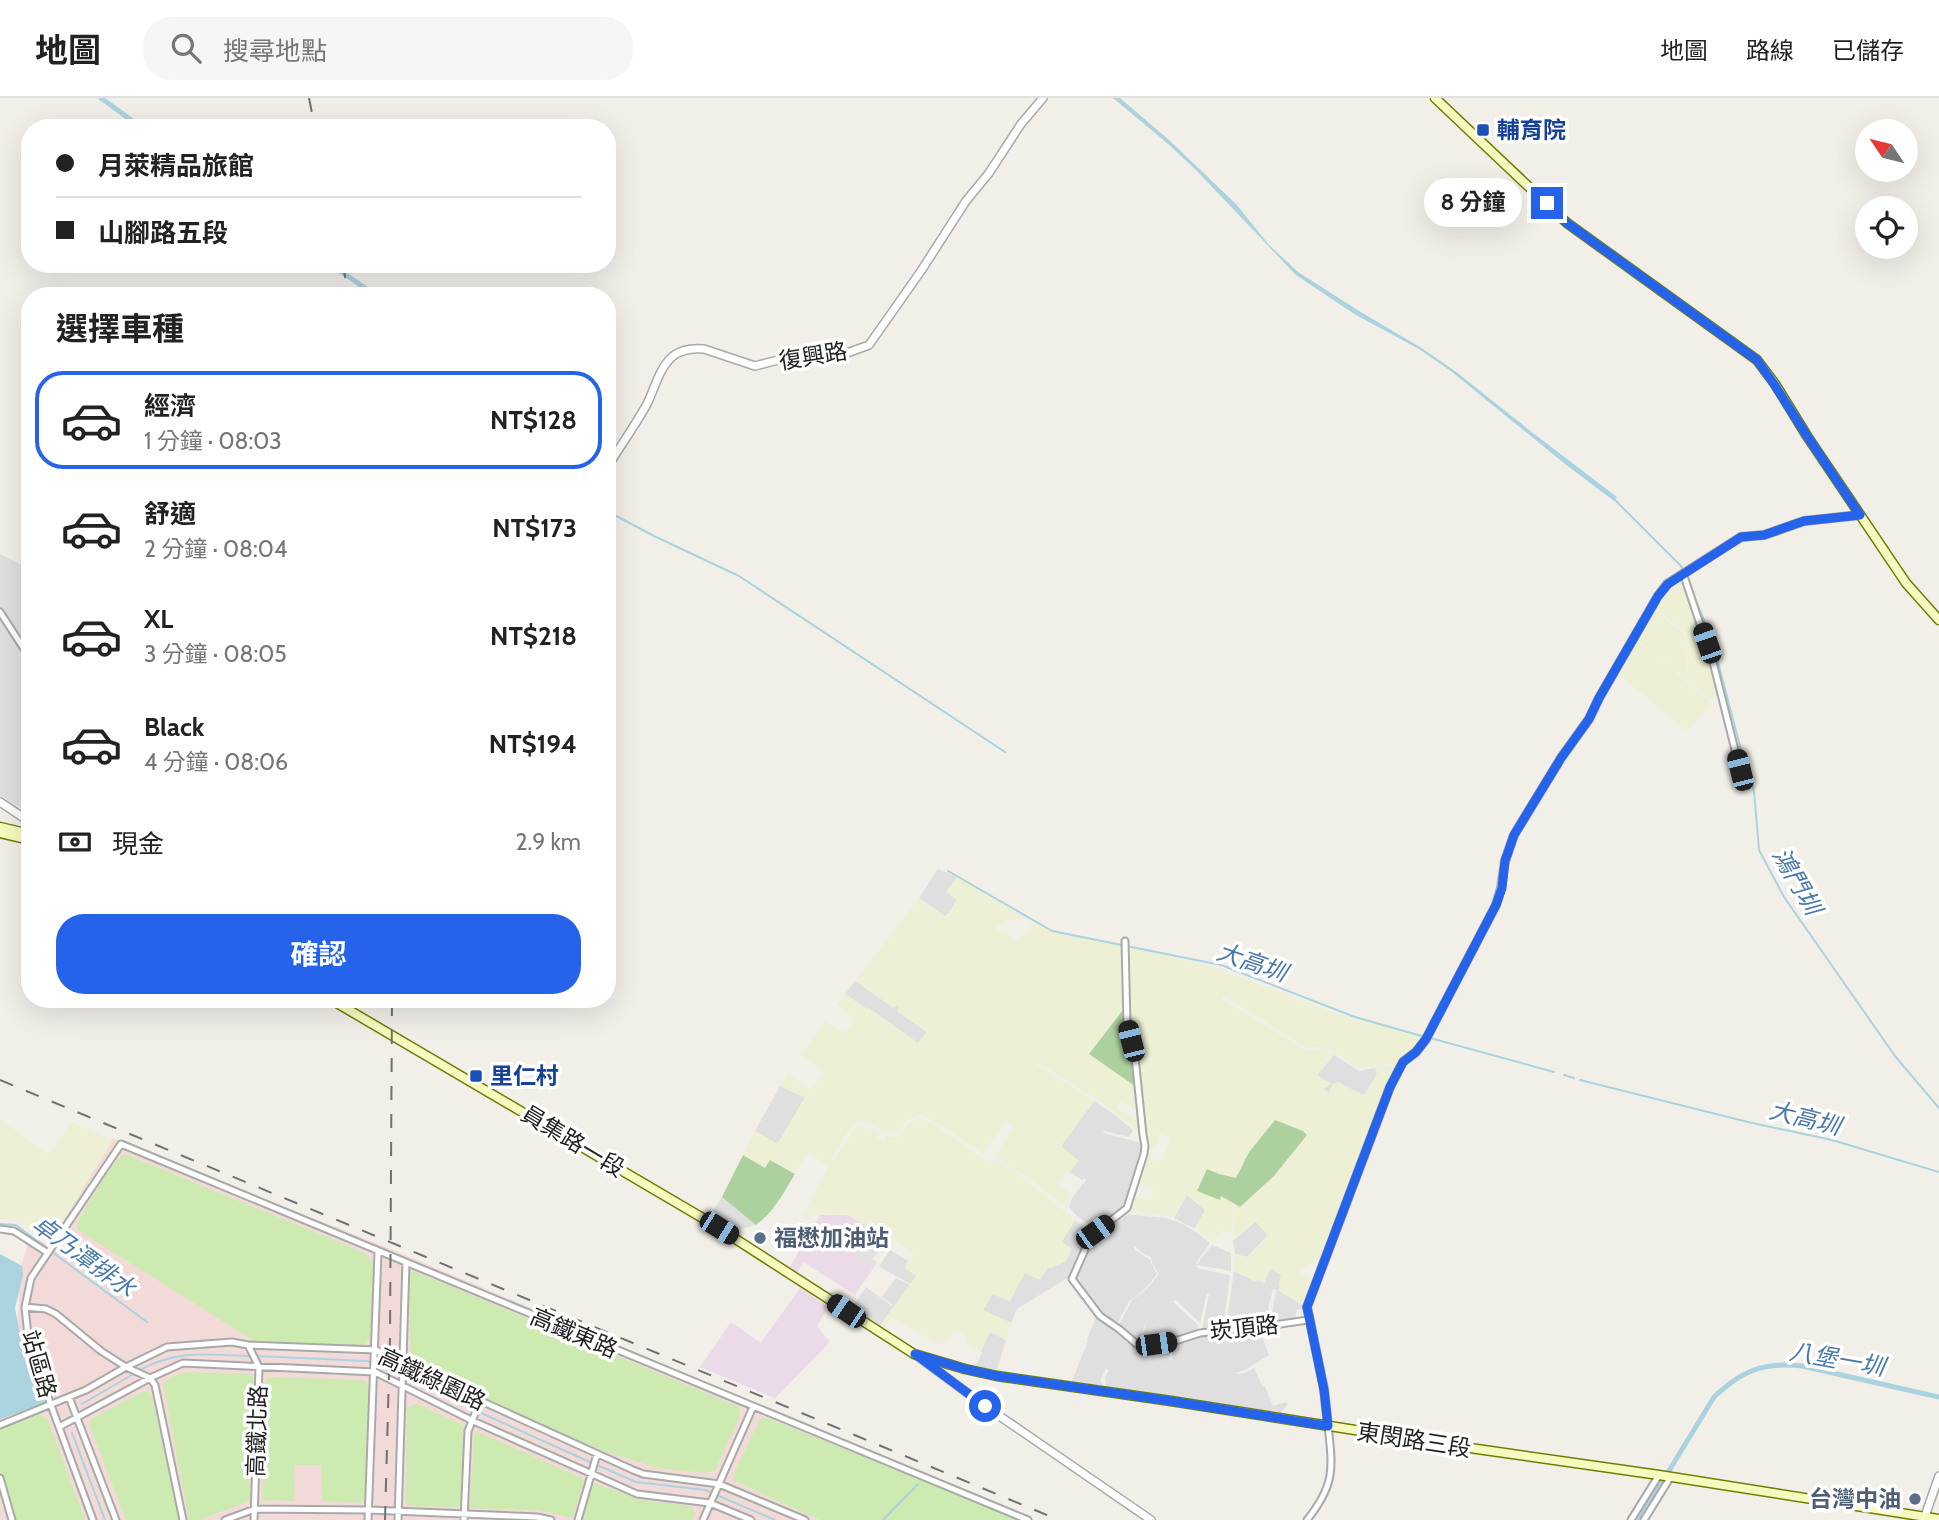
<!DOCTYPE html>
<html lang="zh-TW">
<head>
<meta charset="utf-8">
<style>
	:root { --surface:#fff; --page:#f6f6f6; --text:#222; --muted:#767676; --line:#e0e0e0; --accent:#2563eb }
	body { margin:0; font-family:Cabin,"Noto Sans TC",sans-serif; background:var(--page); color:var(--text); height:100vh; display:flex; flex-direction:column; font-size:26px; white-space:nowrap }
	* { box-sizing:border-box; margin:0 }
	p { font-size:23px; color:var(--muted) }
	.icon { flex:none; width:38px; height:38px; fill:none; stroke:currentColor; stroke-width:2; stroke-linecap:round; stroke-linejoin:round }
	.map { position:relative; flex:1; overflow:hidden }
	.side { position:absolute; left:21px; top:189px; width:595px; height:721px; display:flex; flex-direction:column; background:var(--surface); border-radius:28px; box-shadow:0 7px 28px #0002 }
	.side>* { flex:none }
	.guide { position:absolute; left:21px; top:21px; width:595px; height:154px; border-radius:28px; box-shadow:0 7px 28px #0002; display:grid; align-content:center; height:154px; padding:0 35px; background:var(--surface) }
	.needle { width:46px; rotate:305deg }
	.tools { position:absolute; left:1855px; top:21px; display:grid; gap:14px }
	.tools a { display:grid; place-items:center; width:63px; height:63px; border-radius:50%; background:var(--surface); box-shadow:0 7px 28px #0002; font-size:35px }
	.end { position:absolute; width:32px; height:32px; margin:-16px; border:9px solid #2563eb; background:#fff; box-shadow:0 0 0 4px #fff }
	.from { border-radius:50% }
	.bubble { position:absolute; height:49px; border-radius:24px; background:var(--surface); box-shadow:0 7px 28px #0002; font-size:23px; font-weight:700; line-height:49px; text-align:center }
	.car { position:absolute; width:21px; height:42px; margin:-21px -10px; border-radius:9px; box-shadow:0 0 5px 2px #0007; background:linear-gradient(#222 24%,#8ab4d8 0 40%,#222 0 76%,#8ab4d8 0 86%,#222 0) }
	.guide b { display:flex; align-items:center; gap:24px; height:66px; font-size:26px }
	.guide b+b { border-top:2px solid var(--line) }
	.guide i { width:18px; height:18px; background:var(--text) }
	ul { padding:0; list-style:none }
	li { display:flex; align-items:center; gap:21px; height:98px; margin:0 14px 10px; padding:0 21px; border:4px solid transparent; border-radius:28px }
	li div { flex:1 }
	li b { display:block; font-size:26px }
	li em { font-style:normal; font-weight:700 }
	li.selected { border-color:var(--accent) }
	li>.icon { width:63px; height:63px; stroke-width:1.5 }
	h2 { padding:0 35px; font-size:32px; line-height:84px }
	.pay { display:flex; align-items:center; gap:18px; height:77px; padding:0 35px; font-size:26px }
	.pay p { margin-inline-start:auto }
	.primary-button { display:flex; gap:14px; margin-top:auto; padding:14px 35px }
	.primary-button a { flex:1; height:80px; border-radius:28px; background:var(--accent); color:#fff; font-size:28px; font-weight:700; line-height:80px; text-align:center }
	header { display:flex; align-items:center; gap:42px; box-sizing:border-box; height:98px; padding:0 35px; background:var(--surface); border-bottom:2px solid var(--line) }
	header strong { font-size:33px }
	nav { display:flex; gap:38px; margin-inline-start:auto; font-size:24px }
	.search { width:490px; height:63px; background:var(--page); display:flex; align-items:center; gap:18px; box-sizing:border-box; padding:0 24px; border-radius:28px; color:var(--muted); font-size:26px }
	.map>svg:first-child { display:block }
</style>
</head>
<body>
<header>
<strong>地圖</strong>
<div class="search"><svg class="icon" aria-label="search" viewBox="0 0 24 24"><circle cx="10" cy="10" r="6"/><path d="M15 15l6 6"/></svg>搜尋地點</div>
<nav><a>地圖</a><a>路線</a><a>已儲存</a></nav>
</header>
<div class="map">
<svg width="1939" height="1422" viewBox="0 0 1939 1422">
	<rect width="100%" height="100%" fill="#f2efe9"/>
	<!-- residential -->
	<path fill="#e0dfdf" d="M 0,456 L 30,471 L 30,717 L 0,697 Z
		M 938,771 L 957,779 L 947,794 L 958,801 L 945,819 L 919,800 Z
		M 855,883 L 895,908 L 898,906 L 900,908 L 898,914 L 927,934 L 918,945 L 869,910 L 867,911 L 845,896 Z
		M 1334,957 L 1359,973 L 1375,970 L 1377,976 L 1365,996 L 1363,998 L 1338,984 L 1332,989 L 1329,995 L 1323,991 L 1330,986 L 1317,977 Z
		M 780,988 L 805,999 L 777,1047 L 755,1033 Z
		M 1094,1003 L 1115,1017 L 1133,1032 L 1129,1039 L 1104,1033 L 1103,1035 L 1141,1045 L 1143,1054 L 1127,1107 L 1096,1131 L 1077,1118 L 1069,1109 L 1072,1100 L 1086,1082 L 1084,1080 L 1082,1082 L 1070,1074 L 1078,1063 L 1061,1048 Z
		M 1187,1097 L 1205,1112 L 1195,1130 L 1191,1129 L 1174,1120 Z
		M 722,1099 L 743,1115 L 756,1127 L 736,1132 L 710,1118 Z
		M 1122,1116 L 1166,1120 L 1183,1126 L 1196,1134 L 1210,1145 L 1196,1165 L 1197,1166 L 1212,1147 L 1231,1155 L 1231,1173 L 1198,1167 L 1196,1168 L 1200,1171 L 1230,1177 L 1223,1230 L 1202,1231 L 1209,1196 L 1207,1195 L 1200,1225 L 1176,1202 L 1173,1204 L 1198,1227 L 1198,1229 L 1197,1233 L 1178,1241 L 1141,1246 L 1147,1220 L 1139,1245 L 1119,1227 L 1132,1202 L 1146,1192 L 1159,1176 L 1152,1165 L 1151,1159 L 1141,1154 L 1135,1148 L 1134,1149 L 1136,1153 L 1149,1161 L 1157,1176 L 1145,1191 L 1129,1203 L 1117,1226 L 1106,1220 L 1097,1211 L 1076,1182 L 1076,1177 L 1093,1138 Z
		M 1075,1122 L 1091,1134 L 1069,1179 L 1020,1209 L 1016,1213 L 1011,1225 L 983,1212 L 992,1196 L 1025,1175 L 1048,1169 L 1050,1170 L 1066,1163 L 1061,1144 Z
		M 1256,1123 L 1268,1137 L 1247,1159 L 1235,1156 L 1233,1143 Z
		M 890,1152 L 908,1163 L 905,1170 L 917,1178 L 911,1186 L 879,1169 Z
		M 1271,1170 L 1281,1177 L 1279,1186 L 1282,1193 L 1304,1208 L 1304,1212 L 1297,1211 L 1295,1222 L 1274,1224 L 1272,1215 L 1276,1192 L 1273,1191 L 1268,1211 L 1270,1226 L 1226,1229 L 1234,1173 L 1255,1183 L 1258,1182 L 1264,1184 Z
		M 896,1180 L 910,1187 L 879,1229 L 852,1210 L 866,1189 L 892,1208 L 893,1207 L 882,1199 Z
		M 1096,1218 L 1138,1251 L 1171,1247 L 1169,1262 L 1171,1263 L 1175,1245 L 1196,1237 L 1259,1231 L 1269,1257 L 1245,1272 L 1235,1275 L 1242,1276 L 1254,1270 L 1263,1289 L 1265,1289 L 1273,1308 L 1285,1304 L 1288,1306 L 1278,1318 L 1106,1288 L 1105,1279 L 1109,1272 L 1106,1270 L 1101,1281 L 1102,1288 L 1072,1283 L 1088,1243 L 1087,1242 Z
		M 990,1233 L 1006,1242 L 997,1271 L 995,1272 L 975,1268 L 982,1255 L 981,1253 Z"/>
	<!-- commercial -->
	<path fill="#f2dad9" d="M 112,1040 L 398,1154 L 1034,1422 L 0,1422 L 0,1315 L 39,1299 L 18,1240 L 19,1178 L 30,1137 L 48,1147 Z"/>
	<!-- industrial -->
	<path fill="#ebdbe8" d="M 820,1117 L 848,1117 L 891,1142 L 883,1155 L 854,1138 L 845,1150 L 874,1169 L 855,1197 L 803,1164 L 797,1174 L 790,1169 Z
		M 800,1190 L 828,1209 L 817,1228 L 830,1244 L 775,1300 L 700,1269 L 731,1224 L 761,1245 Z"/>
	<!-- farmland -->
	<path fill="#eef0d5" d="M 1676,486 L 1685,490 L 1706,548 L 1703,548 L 1657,511 L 1662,502 Z
		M 1656,514 L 1686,537 L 1687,581 L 1648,550 L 1712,606 L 1687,633 L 1619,577 L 1638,544 L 1642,548 L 1644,546 L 1639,542 Z
		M 1687,538 L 1703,550 L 1707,550 L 1718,597 L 1713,601 L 1710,600 L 1709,601 L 1688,584 Z
		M 957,779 L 1022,818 L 1020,820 L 1006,822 L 1006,826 L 996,827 L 997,832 L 1000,834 L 1009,834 L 1009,838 L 1016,844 L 1021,838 L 1024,839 L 1034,825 L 1053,834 L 1122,848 L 1124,914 L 1122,913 L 1089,956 L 1135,988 L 1137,1014 L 1122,1003 L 1116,1010 L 1139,1024 L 1140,1036 L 1110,1010 L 1036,963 L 1034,965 L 1094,1003 L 1061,1048 L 1078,1063 L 1070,1074 L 1066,1072 L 1058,1087 L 1071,1095 L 1065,1107 L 1063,1107 L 1028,1079 L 999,1063 L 1000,1061 L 995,1058 L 1014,1029 L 1006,1023 L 983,1056 L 953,1035 L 921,1016 L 907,1022 L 898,1035 L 884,1032 L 863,1023 L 856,1023 L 853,1026 L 831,1061 L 833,1063 L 857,1027 L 880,1034 L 877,1040 L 884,1043 L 886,1038 L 898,1039 L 909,1025 L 917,1021 L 923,1021 L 944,1033 L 982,1060 L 1004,1067 L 1020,1077 L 1075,1122 L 1062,1144 L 1072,1151 L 1066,1163 L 1050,1170 L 1048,1169 L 1040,1182 L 1025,1175 L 1010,1203 L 992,1196 L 983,1212 L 1011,1225 L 1006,1242 L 990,1234 L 981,1253 L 965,1245 L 968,1238 L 955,1231 L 946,1246 L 938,1241 L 936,1245 L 892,1220 L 884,1232 L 879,1229 L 916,1178 L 905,1170 L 914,1156 L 898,1144 L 889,1141 L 848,1117 L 823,1116 L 801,1120 L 828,1069 L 808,1054 L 795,1076 L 771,1062 L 765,1070 L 743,1057 L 755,1033 L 778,1046 L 805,1000 L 780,988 L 788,975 L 811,992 L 824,974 L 801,957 L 825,923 L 844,935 L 855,922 L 837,907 L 845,896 L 867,911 L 868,910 L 918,945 L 927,934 L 898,914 L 899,907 L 892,909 L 855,883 L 919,800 L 946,819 L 957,802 L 946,794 Z
		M 1127,848 L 1211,868 L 1334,915 L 1424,939 L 1418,948 L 1401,963 L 1359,970 L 1327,950 L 1305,949 L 1241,908 L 1223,899 L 1221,901 L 1304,951 L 1320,952 L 1334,957 L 1317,977 L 1331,986 L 1323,991 L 1329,995 L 1332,987 L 1338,984 L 1363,997 L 1366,996 L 1377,976 L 1375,970 L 1398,966 L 1368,1036 L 1323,1158 L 1297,1174 L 1314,1183 L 1304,1208 L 1279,1193 L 1281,1177 L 1271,1170 L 1264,1185 L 1258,1182 L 1255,1183 L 1234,1172 L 1235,1156 L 1247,1159 L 1268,1138 L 1255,1123 L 1233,1143 L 1235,1106 L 1240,1109 L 1249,1054 L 1236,1080 L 1219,1076 L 1207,1071 L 1221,1098 L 1233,1105 L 1234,1118 L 1231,1137 L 1224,1131 L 1214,1144 L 1195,1130 L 1205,1112 L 1187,1097 L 1176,1116 L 1172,1115 L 1171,1118 L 1130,1112 L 1133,1098 L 1150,1103 L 1154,1092 L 1137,1085 L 1146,1054 L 1157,1063 L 1162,1062 L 1171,1040 L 1160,1035 L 1154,1050 L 1148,1049 L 1135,945 L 1129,924 Z
		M 0,1021 L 46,1055 L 51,1054 L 71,1024 L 113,1042 L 49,1146 L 23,1124 L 9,1121 L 0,1121 Z"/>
	<!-- grass -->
	<path fill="#cdebb0" d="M 125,1056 L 363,1154 L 369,1159 L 373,1165 L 372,1238 L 363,1248 L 254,1243 L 78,1132 L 77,1126 C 86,1111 111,1063 125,1056 Z
		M 411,1172 L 739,1309 L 740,1318 L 715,1373 L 706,1375 L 657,1370 L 598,1351 L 411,1267 L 409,1175 Z
		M 186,1274 L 251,1276 L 254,1281 L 250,1403 L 199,1422 L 189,1422 L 163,1285 L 169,1280 Z
		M 269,1279 L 365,1282 L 369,1289 L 365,1402 L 361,1405 L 322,1403 L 321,1367 L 294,1367 L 295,1403 L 262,1402 L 265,1283 Z
		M 144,1293 L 151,1295 L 179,1422 L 126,1422 L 90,1329 L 91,1321 Z
		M 417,1306 L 457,1324 L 464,1329 L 462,1405 L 457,1409 L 408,1408 L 406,1404 L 407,1309 Z
		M 37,1316 L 41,1317 L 48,1322 L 85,1422 L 16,1422 L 0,1373 L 0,1330 Z
		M 765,1319 L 1020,1422 L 820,1422 L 735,1383 L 733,1377 L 760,1321 Z
		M 476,1333 L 582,1380 L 584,1385 L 572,1420 L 537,1412 L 470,1410 L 474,1336 Z
		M 594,1385 L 640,1402 L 691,1408 L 695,1415 L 692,1422 L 582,1422 Z"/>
	<!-- forest -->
	<path fill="#add19e" d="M 1122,913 L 1124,914 L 1132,955 L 1135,988 L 1089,956 Z
		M 1275,1022 L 1303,1033 L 1307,1037 L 1274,1078 L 1240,1109 L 1221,1098 L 1220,1102 L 1197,1093 L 1207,1071 L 1219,1076 L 1236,1080 L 1249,1054 Z
		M 743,1057 L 765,1070 L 770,1062 L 795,1076 C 784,1094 774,1114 756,1127 L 722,1099 Z"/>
	<!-- parking -->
	<path fill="#e2e2e2" d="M 854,1138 L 879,1152 L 873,1161 L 877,1164 L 874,1169 L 845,1151 Z"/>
	<!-- water -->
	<path fill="#aad3df" d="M 1113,0 L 1120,0 L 1169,42 L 1236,106 L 1269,147 L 1298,174 L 1359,213 L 1420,249 L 1455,273 L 1529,332 L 1617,399 L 1614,403 L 1565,366 L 1452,274 L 1419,251 L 1356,217 L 1296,177 L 1195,71 L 1167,45 Z
		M 0,1156 L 22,1168 L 23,1177 L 15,1210 L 25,1262 L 45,1305 L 0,1321 Z"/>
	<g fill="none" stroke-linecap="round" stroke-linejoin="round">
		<!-- stream -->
		<path stroke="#aad3df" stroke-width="2" d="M 1614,401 L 1681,468 L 1683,472
			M 607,413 L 654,438 L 739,478 L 1005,654
			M 1692,494 L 1712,541 L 1741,652 L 1754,693 L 1759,752 L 1784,799 L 1895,958 L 1939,1010
			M 948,773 L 1052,833 L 1221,867 L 1355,919 L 1425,939
			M 1430,940 L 1554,974
			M 1564,977 L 1574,980
			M 1580,982 L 1752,1025 L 1832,1042 L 1939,1074
			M 0,1126 L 16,1127 L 48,1151
			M 52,1154 L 147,1224
			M 256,1258 L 368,1263 L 401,1278
			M 140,1272 C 177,1251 210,1257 250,1258
			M 406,1281 L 474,1311
			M 82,1306 L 135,1275
			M 479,1314 L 592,1365
			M 72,1335 L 105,1422
			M 597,1367 L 636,1384 L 705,1392 L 775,1422
			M 883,1422 L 918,1386"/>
		<!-- canal -->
		<path stroke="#aad3df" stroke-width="5" d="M 101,0 L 142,30
			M 330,166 L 377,198
			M 1639,1422 L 1714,1299 C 1743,1272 1763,1264 1802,1268 L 1939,1299"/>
		<!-- minor casing -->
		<g stroke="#a9a9a9" stroke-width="9">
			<path id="minor" d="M 1683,475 L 1714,568 L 1740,672
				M 0,514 L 30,560
				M 1125,843 L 1127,927 L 1135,959 L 1143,1037 L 1145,1048 L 1144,1056 L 1127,1110 L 1091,1138 L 1072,1181 L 1100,1218 L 1119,1231 L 1139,1248 L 1172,1244 L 1200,1235 L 1260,1229 L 1308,1222
				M 0,1131 L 14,1133 L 48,1155
				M 25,1209 L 46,1211 L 56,1216 L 101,1253 L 126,1269 L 150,1280 L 155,1287 L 183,1422
				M 248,1247 L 259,1269 L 254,1422
				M 69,1299 L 116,1422
				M 0,1327 L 86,1292 L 126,1269 L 167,1249 L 232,1244 L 248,1247 L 376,1252 L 402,1267 L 633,1372 L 643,1376 L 719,1386 L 805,1422
				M 59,1329 L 150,1280 L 183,1265 L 375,1274 L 471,1322 L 637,1396 L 710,1405 L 751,1422
				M 0,1380 L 12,1422
				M 93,1422 L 29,1247 L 25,1209 L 31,1180 L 121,1046 L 1028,1422
				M 225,1422 L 255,1411 L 369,1412 L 537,1419 L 551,1422
				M 368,1422 L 378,1154
				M 398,1422 L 406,1164
				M 464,1422 L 468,1333 L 480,1303
				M 578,1422 L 597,1356
				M 703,1422 L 753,1309
				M 1307,1422 C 1335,1387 1333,1371 1328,1328
				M 1631,1422 L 1659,1377
				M 1644,1422 L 1670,1380"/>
		</g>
		<!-- tertiary casing -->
		<g stroke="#a9a9a9" stroke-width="10">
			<path id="tertiary" d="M 607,370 C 620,348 635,328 647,306 C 655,290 659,270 673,258 C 682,251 692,250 704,251 L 755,268 L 786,260 L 839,258 L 869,247 L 921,173 L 966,103 L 989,75 L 1021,26 L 1043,0
				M 0,704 L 30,724
				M 916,1257 L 985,1308 L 1151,1422
				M 1328,1328 L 1324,1291 L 1307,1209 L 1390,989 L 1403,964 L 1416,954 L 1426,941 L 1496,807 L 1501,790 L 1505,763 L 1514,737 L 1561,660 L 1589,621 L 1599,600 L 1658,498 L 1667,486 L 1741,439 L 1764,437 L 1804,423 L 1860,417
				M 1924,1421 L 1939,1378"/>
		</g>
		<!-- secondary casing -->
		<g stroke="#707d05" stroke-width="11">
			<path id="secondary" d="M 1435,0 L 1567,125 L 1757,262 L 1775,286 L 1807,338 L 1906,485 L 1939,522
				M 0,729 L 30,736
				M 0,735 L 30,742
				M 330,901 L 706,1122 L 914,1256 L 965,1271 L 997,1278 L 1171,1303 L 1463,1349 L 1659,1377 L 1939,1421"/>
		</g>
		<!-- minor -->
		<use href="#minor" stroke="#fff" stroke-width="5"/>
		<!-- tertiary -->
		<use href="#tertiary" stroke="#fff" stroke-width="7"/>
		<!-- secondary -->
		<use href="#secondary" stroke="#f7fabf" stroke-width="8"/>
		<!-- rail -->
		<path stroke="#707070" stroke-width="2" stroke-dasharray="14 14" stroke-linecap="butt" d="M 309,0 L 315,30
			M 343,166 L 348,198
			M 0,982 L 1059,1422
			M 385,1422 L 390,1240 L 392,901"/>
	</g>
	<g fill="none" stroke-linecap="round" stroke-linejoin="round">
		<!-- route -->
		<path stroke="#2563eb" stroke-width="9" d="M 985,1308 L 915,1256 L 965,1271 L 997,1278 L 1171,1303 L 1328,1328 L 1324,1292 L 1307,1209 L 1390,989 L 1403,964 L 1416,954 L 1426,941 L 1496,807 L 1502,790 L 1505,763 L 1514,737 L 1561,660 L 1589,621 L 1599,600 L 1658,498 L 1668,486 L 1741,439 L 1764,437 L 1804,423 L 1860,417 L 1807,338 L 1774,286 L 1757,262 L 1567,125 L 1547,105"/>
	</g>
	<!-- markers -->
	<g fill="#1a4fb4" stroke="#fff" stroke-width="2.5">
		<rect x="1476" y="25" width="14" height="14" rx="3.5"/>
		<rect x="469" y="971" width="14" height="14" rx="3.5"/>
	</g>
	<g fill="#5c6f8a" stroke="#fff" stroke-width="2.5">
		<circle cx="760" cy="1140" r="7"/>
		<circle cx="1915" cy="1401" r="7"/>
	</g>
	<g text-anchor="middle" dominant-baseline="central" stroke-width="7" stroke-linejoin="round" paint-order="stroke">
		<!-- transit labels -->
		<g font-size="23" font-weight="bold" fill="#164399" stroke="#fff" text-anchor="start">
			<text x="1497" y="32">輔育院</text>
			<text x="490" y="978">里仁村</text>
		</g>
		<!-- street labels -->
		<g font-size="23" fill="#222" stroke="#fff">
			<text transform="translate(813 258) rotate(-9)">復興路</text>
			<text transform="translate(573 1043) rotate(31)">員集路一段</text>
			<text transform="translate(1244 1230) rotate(-6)">崁頂路</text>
			<text transform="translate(574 1235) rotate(23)">高鐵東路</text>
			<text transform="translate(39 1266) rotate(74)">站區路</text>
			<text transform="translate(432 1281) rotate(25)">高鐵綠園路</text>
			<text transform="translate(257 1333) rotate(-88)">高鐵北路</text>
			<text transform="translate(1414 1342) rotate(9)">東閔路三段</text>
		</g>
		<!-- service labels -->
		<g font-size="23" font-weight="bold" fill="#4e5e75" stroke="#fff" text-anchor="start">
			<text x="774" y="1140">福懋加油站</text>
			<text x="1901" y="1401" text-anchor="end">台灣中油</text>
		</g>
		<!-- water labels -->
		<g font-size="24" font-style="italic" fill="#4a7aab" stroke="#fff">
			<text transform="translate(1797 783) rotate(60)">鴻門圳</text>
			<text transform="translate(1252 864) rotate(19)">大高圳</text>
			<text transform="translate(1805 1020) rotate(14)">大高圳</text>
			<text transform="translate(84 1158) rotate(36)">卓乃潭排水</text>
			<text transform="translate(1837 1261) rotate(10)">八堡一圳</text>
		</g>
	</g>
</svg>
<div class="tools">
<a><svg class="needle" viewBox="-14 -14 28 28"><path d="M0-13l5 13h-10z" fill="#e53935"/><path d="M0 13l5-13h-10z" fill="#767676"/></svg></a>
<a><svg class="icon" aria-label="locate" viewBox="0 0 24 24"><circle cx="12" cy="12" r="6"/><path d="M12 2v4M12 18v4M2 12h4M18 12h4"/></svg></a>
</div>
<i class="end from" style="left:985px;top:1308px"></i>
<i class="end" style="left:1547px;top:105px"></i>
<div class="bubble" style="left:1424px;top:80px;width:98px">8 分鐘</div>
<i class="car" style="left:1707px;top:545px;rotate:341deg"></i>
<i class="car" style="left:1740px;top:672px;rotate:346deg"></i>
<i class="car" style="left:1131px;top:943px;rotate:346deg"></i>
<i class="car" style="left:719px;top:1130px;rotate:122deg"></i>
<i class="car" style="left:1095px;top:1134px;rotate:54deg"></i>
<i class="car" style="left:846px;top:1213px;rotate:304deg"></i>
<i class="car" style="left:1156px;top:1246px;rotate:82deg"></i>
<div class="guide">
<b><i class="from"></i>月萊精品旅館</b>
<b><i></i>山腳路五段</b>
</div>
<section class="side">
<h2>選擇車種</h2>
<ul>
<li class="selected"><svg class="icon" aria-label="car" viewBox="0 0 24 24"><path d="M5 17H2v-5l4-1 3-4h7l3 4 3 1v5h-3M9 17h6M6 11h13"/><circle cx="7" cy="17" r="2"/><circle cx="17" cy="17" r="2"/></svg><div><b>經濟</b><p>1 分鐘 · 08:03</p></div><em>NT$128</em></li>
<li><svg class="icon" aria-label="car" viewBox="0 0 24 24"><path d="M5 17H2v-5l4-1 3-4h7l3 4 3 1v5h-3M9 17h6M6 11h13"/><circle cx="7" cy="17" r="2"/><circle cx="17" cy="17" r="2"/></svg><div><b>舒適</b><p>2 分鐘 · 08:04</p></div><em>NT$173</em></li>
<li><svg class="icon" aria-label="car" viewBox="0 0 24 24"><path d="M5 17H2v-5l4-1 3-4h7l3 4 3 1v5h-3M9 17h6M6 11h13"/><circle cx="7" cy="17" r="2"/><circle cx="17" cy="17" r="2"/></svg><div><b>XL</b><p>3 分鐘 · 08:05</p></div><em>NT$218</em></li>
<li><svg class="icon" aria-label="car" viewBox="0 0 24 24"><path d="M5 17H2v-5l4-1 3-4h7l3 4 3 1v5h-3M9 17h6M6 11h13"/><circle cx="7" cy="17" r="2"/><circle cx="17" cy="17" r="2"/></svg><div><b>Black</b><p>4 分鐘 · 08:06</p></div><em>NT$194</em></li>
</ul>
<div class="pay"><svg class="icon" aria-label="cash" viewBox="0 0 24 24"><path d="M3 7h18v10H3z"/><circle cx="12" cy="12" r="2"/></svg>現金<p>2.9 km</p></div>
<div class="primary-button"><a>確認</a></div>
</section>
</div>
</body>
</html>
